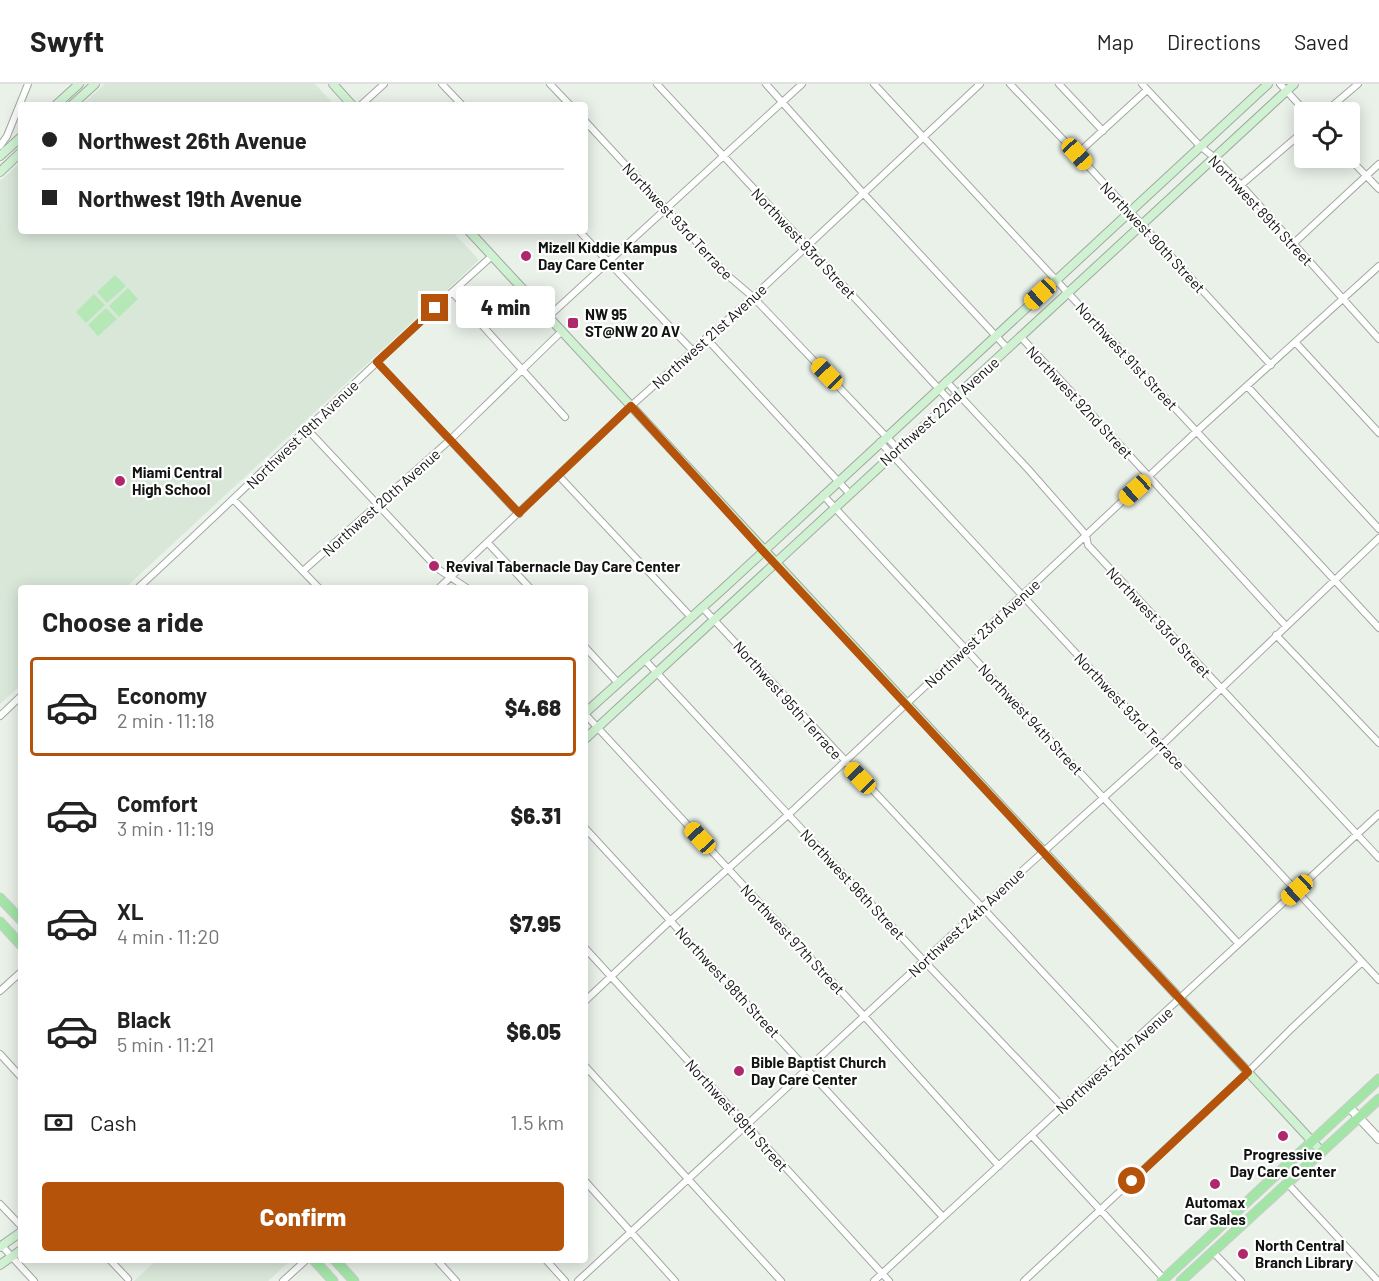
<!DOCTYPE html>
<html lang="en">
<head>
<meta charset="utf-8">
<style>
	:root { --surface:#fff; --page:#f6f6f6; --text:#222; --muted:#767676; --line:#e0e0e0; --accent:#b45309 }
	body { margin:0; font-family:Barlow,sans-serif; background:var(--page); color:var(--text); height:100vh; display:flex; flex-direction:column; font-size:22px; white-space:nowrap }
	* { box-sizing:border-box; margin:0 }
	p { font-size:20px; color:var(--muted) }
	.icon { flex:none; width:33px; height:33px; fill:none; stroke:currentColor; stroke-width:2; stroke-linecap:round; stroke-linejoin:round }
	.map { position:relative; flex:1; overflow:hidden }
	.sheet { position:absolute; left:18px; top:501px; width:570px; height:678px; display:flex; flex-direction:column; background:var(--surface); border-radius:6px; box-shadow:0 3px 15px #0003 }
	.sheet>* { flex:none }
	.guide { position:absolute; left:18px; top:18px; width:570px; height:132px; border-radius:6px; box-shadow:0 3px 15px #0003; display:grid; align-content:center; height:132px; padding:0 24px; background:var(--surface) }
	.tools { position:absolute; left:1294px; top:18px; display:grid; gap:12px }
	.tools a { display:grid; place-items:center; width:66px; height:66px; border-radius:6px; background:var(--surface); box-shadow:0 3px 15px #0003; font-size:30px }
	.end { position:absolute; width:27px; height:27px; margin:-14px; border:8px solid #b45309; background:#fff; box-shadow:0 0 0 3px #fff }
	.from { border-radius:50% }
	.bubble { position:absolute; height:42px; border-radius:6px; background:var(--surface); box-shadow:0 3px 15px #0003; font-size:20px; font-weight:800; line-height:42px; text-align:center }
	.car { position:absolute; width:18px; height:36px; margin:-18px -9px; border-radius:8px; box-shadow:0 0 4px 2px #0007; background:linear-gradient(#f5c518 24%,#345 0 40%,#f5c518 0 76%,#345 0 86%,#f5c518 0) }
	.guide b { display:flex; align-items:center; gap:21px; height:57px; font-size:22px }
	.guide b+b { border-top:2px solid var(--line) }
	.guide i { width:15px; height:15px; background:var(--text) }
	ul { padding:0; list-style:none }
	li { display:flex; align-items:center; gap:18px; height:99px; margin:0 12px 9px; padding:0 12px; border:3px solid transparent; border-radius:6px }
	li div { flex:1 }
	li b { display:block; font-size:22px }
	li em { font-style:normal; font-weight:800 }
	li.active { border-color:var(--accent) }
	li>.icon { width:54px; height:54px; stroke-width:1.5 }
	h2 { padding:0 24px; font-size:27px; line-height:72px }
	.pay { display:flex; align-items:center; gap:15px; height:66px; padding:0 24px; font-size:22px }
	.pay p { margin-inline-start:auto }
	.primary-button { display:flex; gap:12px; margin-top:auto; padding:12px 24px }
	.primary-button a { flex:1; height:69px; border-radius:6px; background:var(--accent); color:#fff; font-size:24px; font-weight:800; line-height:69px; text-align:center }
	header { display:flex; align-items:center; gap:36px; box-sizing:border-box; height:84px; padding:0 30px; background:var(--surface); border-bottom:2px solid var(--line) }
	header strong { font-size:28px }
	nav { display:flex; gap:33px; margin-inline-start:auto; font-size:21px }
	.map>svg:first-child { display:block }
</style>
</head>
<body>
<header>
<strong>Swyft</strong>
<nav><a>Map</a><a>Directions</a><a>Saved</a></nav>
</header>
<div class="map">
<svg width="1379" height="1197" viewBox="0 0 1379 1197">
	<rect width="100%" height="100%" fill="#e9f1e9"/>
	<!-- built -->
	<path fill="#d9e7d9" d="M 105,0 L 315,0 L 335,21 L 82,21 Z
		M 21,78 L 21,147 L 452,147 L 479,176 L 125,504 L 21,504 L 21,601 L 0,620 L 0,97 Z
		M 157,1176 L 291,1176 L 268,1197 L 134,1197 Z"/>
	<!-- green -->
	<path fill="#b6e8b7" d="M 115,191 L 126,202 L 107,219 L 97,208 Z
		M 128,204 L 138,215 L 119,233 L 109,222 Z
		M 94,210 L 105,221 L 86,239 L 76,228 Z
		M 106,224 L 117,235 L 98,252 L 88,241 Z"/>
	<g fill="none" stroke-linecap="round" stroke-linejoin="round">
		<!-- minor casing -->
		<g stroke="#a1a9a1" stroke-width="8">
			<path id="minor" d="M 442,0 L 462,21
				M 550,0 L 570,21
				M 657,0 L 951,318
				M 766,0 L 863,109 L 1008,265
				M 874,0 L 1379,544
				M 1010,0 L 1077,70 L 1271,281
				M 1059,0 L 1103,47
				M 1142,0 L 1200,62 L 1215,74 L 1241,101 L 1379,255
				M 1280,0 L 1306,28
				M 361,21 L 384,0
				M 1325,28 L 1358,0
				M 585,37 L 726,190 L 753,213 L 898,365
				M 0,62 L 7,52 L 28,0
				M 1077,70 L 1147,6
				M 1349,74 L 1379,105
				M 1241,101 L 1305,46
				M 579,147 L 693,267
				M 1294,159 L 1379,80
				M 452,208 L 565,333
				M 548,233 L 802,0
				M 1020,252 L 1286,542
				M 706,254 L 849,409
				M 1296,259 L 1379,349
				M 377,278 L 519,430
				M 946,297 L 1028,385 L 1086,451 L 1088,461 L 1379,774
				M 1247,302 L 1379,445
				M 307,345 L 438,485 L 467,504
				M 880,358 L 1379,896
				M 559,392 L 691,533
				M 823,411 L 1238,859
				M 234,416 L 319,504
				M 488,459 L 530,504
				M 303,487 L 451,355 L 562,247
				M 138,504 C 257,395 371,280 492,172
				M 439,504 L 631,322 L 753,213 L 980,0
				M 702,523 L 1120,971
				M 1276,551 L 1379,659
				M 585,563 L 618,599
				M 644,575 L 924,877 L 1063,1023
				M 585,630 L 865,933 L 999,1082
				M 0,632 L 21,612
				M 585,744 L 943,1133
				M 585,864 L 889,1197
				M 0,907 L 21,888
				M 585,917 L 671,836 L 789,730 L 1197,347 L 1379,182
				M 0,970 L 21,993
				M 585,982 L 781,1197
				M 1032,1052 L 1164,1195
				M 585,1097 L 675,1197
				M 1288,1100 L 1378,1197
				M 0,1120 L 21,1142
				M 2,1162 L 34,1197
				M 1213,1168 L 1241,1197
				M 110,1176 L 128,1195
				M 437,1176 L 456,1197
				M 546,1176 L 565,1197
				M 283,1197 L 306,1176
				M 578,1197 L 982,823 L 1162,661 L 1379,454
				M 874,1197 L 1379,730
				M 1024,1197 L 1248,988 L 1291,945 L 1362,878"/>
		</g>
		<!-- tertiary casing -->
		<g stroke="#a1a9a1" stroke-width="10">
			<path id="tertiary" d="M 1349,1023 L 1379,1055"/>
		</g>
		<!-- secondary casing -->
		<g stroke="#a1a9a1" stroke-width="10">
			<path id="secondary" d="M 333,0 L 352,21
				M 56,21 L 79,0
				M 72,21 L 95,0
				M 0,72 L 21,53
				M 0,88 L 21,68
				M 469,147 L 1322,1068
				M 585,629 L 724,504 L 1268,0
				M 585,655 L 1294,0
				M 0,1163 L 21,1148
				M 0,1181 L 21,1166"/>
		</g>
		<!-- primary casing -->
		<g stroke="#cbcbcb" stroke-width="11">
			<path id="primary" d="M 0,814 L 21,836
				M 0,838 L 21,861
				M 314,1176 L 333,1197
				M 335,1176 L 354,1197
				M 1162,1197 L 1379,995
				M 1181,1197 L 1379,1015"/>
		</g>
		<!-- minor -->
		<use href="#minor" stroke="#fff" stroke-width="6"/>
		<!-- tertiary -->
		<use href="#tertiary" stroke="#fff" stroke-width="8"/>
		<!-- secondary -->
		<use href="#secondary" stroke="#d0f2d3" stroke-width="8"/>
		<!-- primary -->
		<use href="#primary" stroke="#a2e5a7" stroke-width="9"/>
	</g>
	<g fill="none" stroke-linecap="round" stroke-linejoin="round">
		<!-- route -->
		<path stroke="#b45309" stroke-width="8" d="M 435,224 L 377,278 L 519,429 L 631,322 L 763,467 L 1248,988 L 1132,1097"/>
	</g>
	<!-- markers -->
	<g fill="#b0286c" stroke="#fff" stroke-width="2">
		<circle cx="526" cy="172" r="6"/>
		<rect x="567" y="233" width="12" height="12" rx="3"/>
		<circle cx="120" cy="397" r="6"/>
		<circle cx="434" cy="482" r="6"/>
		<circle cx="739" cy="987" r="6"/>
		<circle cx="1283" cy="1052" r="6"/>
		<circle cx="1215" cy="1100" r="6"/>
		<circle cx="1243" cy="1170" r="6"/>
	</g>
	<g text-anchor="middle" dominant-baseline="central" stroke-width="4.5" stroke-linejoin="round" paint-order="stroke">
		<!-- street labels -->
		<g font-size="15" fill="#111411" stroke="#fff">
			<text transform="translate(1261 126) rotate(47)">Northwest 89th Street</text>
			<text transform="translate(678 137) rotate(47)">Northwest 93rd Terrace</text>
			<text transform="translate(1153 153) rotate(47)">Northwest 90th Street</text>
			<text transform="translate(804 159) rotate(47)">Northwest 93rd Street</text>
			<text transform="translate(709 252) rotate(-42)">Northwest 21st Avenue</text>
			<text transform="translate(1127 272) rotate(47)">Northwest 91st Street</text>
			<text transform="translate(1080 318) rotate(47)">Northwest 92nd Street</text>
			<text transform="translate(939 327) rotate(-42)">Northwest 22nd Avenue</text>
			<text transform="translate(302 350) rotate(-44)">Northwest 19th Avenue</text>
			<text transform="translate(381 418) rotate(-42)">Northwest 20th Avenue</text>
			<text transform="translate(1159 538) rotate(47)">Northwest 93rd Street</text>
			<text transform="translate(982 549) rotate(-43)">Northwest 23rd Avenue</text>
			<text transform="translate(788 616) rotate(48)">Northwest 95th Terrace</text>
			<text transform="translate(1130 627) rotate(47)">Northwest 93rd Terrace</text>
			<text transform="translate(1031 635) rotate(47)">Northwest 94th Street</text>
			<text transform="translate(853 800) rotate(47)">Northwest 96th Street</text>
			<text transform="translate(966 838) rotate(-43)">Northwest 24th Avenue</text>
			<text transform="translate(793 855) rotate(47)">Northwest 97th Street</text>
			<text transform="translate(728 898) rotate(47)">Northwest 98th Street</text>
			<text transform="translate(1114 976) rotate(-42)">Northwest 25th Avenue</text>
			<text transform="translate(737 1031) rotate(48)">Northwest 99th Street</text>
		</g>
		<!-- poi labels -->
		<g font-size="15" font-weight="bold" fill="#111411" stroke="#fff" text-anchor="start">
			<text x="538" y="163">Mizell Kiddie Kampus<tspan x="538" dy="17">Day Care Center</tspan></text>
			<text x="585" y="230">NW 95<tspan x="585" dy="17">ST@NW 20 AV</tspan></text>
			<text x="132" y="388">Miami Central<tspan x="132" dy="17">High School</tspan></text>
			<text x="446" y="482">Revival Tabernacle Day Care Center</text>
			<text x="751" y="978">Bible Baptist Church<tspan x="751" dy="17">Day Care Center</tspan></text>
			<text x="1283" y="1070" text-anchor="middle">Progressive<tspan x="1283" dy="17">Day Care Center</tspan></text>
			<text x="1215" y="1118" text-anchor="middle">Automax<tspan x="1215" dy="17">Car Sales</tspan></text>
			<text x="1255" y="1161">North Central<tspan x="1255" dy="17">Branch Library</tspan></text>
		</g>
	</g>
</svg>
<div class="tools">
<a><svg class="icon" aria-label="locate" viewBox="0 0 24 24"><circle cx="12" cy="12" r="6"/><path d="M12 2v4M12 18v4M2 12h4M18 12h4"/></svg></a>
</div>
<i class="end from" style="left:1132px;top:1097px"></i>
<i class="end" style="left:435px;top:224px"></i>
<div class="bubble" style="left:456px;top:202px;width:99px">4 min</div>
<i class="car" style="left:1077px;top:70px;rotate:138deg"></i>
<i class="car" style="left:1040px;top:210px;rotate:227deg"></i>
<i class="car" style="left:827px;top:290px;rotate:316deg"></i>
<i class="car" style="left:1135px;top:406px;rotate:228deg"></i>
<i class="car" style="left:860px;top:694px;rotate:316deg"></i>
<i class="car" style="left:700px;top:754px;rotate:317deg"></i>
<i class="car" style="left:1297px;top:806px;rotate:227deg"></i>
<div class="guide">
<b><i class="from"></i>Northwest 26th Avenue</b>
<b><i></i>Northwest 19th Avenue</b>
</div>
<section class="sheet">
<h2>Choose a ride</h2>
<ul>
<li class="active"><svg class="icon" aria-label="car" viewBox="0 0 24 24"><path d="M5 17H2v-5l4-1 3-4h7l3 4 3 1v5h-3M9 17h6M6 11h13"/><circle cx="7" cy="17" r="2"/><circle cx="17" cy="17" r="2"/></svg><div><b>Economy</b><p>2 min · 11:18</p></div><em>$4.68</em></li>
<li><svg class="icon" aria-label="car" viewBox="0 0 24 24"><path d="M5 17H2v-5l4-1 3-4h7l3 4 3 1v5h-3M9 17h6M6 11h13"/><circle cx="7" cy="17" r="2"/><circle cx="17" cy="17" r="2"/></svg><div><b>Comfort</b><p>3 min · 11:19</p></div><em>$6.31</em></li>
<li><svg class="icon" aria-label="car" viewBox="0 0 24 24"><path d="M5 17H2v-5l4-1 3-4h7l3 4 3 1v5h-3M9 17h6M6 11h13"/><circle cx="7" cy="17" r="2"/><circle cx="17" cy="17" r="2"/></svg><div><b>XL</b><p>4 min · 11:20</p></div><em>$7.95</em></li>
<li><svg class="icon" aria-label="car" viewBox="0 0 24 24"><path d="M5 17H2v-5l4-1 3-4h7l3 4 3 1v5h-3M9 17h6M6 11h13"/><circle cx="7" cy="17" r="2"/><circle cx="17" cy="17" r="2"/></svg><div><b>Black</b><p>5 min · 11:21</p></div><em>$6.05</em></li>
</ul>
<div class="pay"><svg class="icon" aria-label="cash" viewBox="0 0 24 24"><path d="M3 7h18v10H3z"/><circle cx="12" cy="12" r="2"/></svg>Cash<p>1.5 km</p></div>
<div class="primary-button"><a>Confirm</a></div>
</section>
</div>
</body>
</html>
